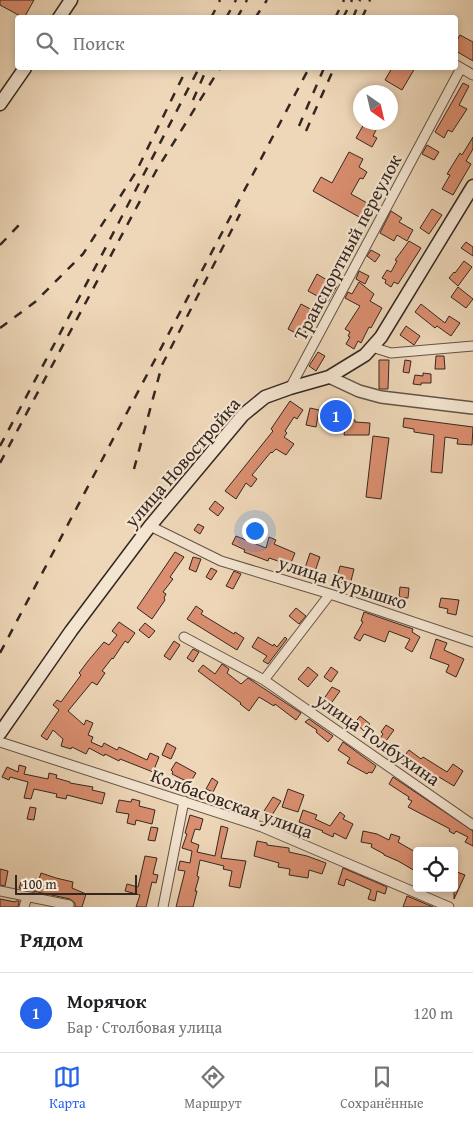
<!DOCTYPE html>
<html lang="ru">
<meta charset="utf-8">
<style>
body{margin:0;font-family:"Gentium Book Plus",serif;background:#f6f6f6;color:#202124}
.controls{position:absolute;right:15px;bottom:15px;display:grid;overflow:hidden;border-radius:5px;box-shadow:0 2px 8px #0003}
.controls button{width:45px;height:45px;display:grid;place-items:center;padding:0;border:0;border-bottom:1px solid #e0e0e0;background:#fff;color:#202124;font:25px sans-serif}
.compass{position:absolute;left:353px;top:85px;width:45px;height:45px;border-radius:50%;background:#fff;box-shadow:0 2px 8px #0003;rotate:146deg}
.scale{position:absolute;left:15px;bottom:12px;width:122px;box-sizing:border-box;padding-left:5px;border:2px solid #342721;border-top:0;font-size:14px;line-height:18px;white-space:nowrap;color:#342721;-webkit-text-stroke:4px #f4e5d1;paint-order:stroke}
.you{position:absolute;left:254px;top:530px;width:18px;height:18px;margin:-12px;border:4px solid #fff;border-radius:50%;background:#1a73e8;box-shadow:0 0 0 8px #1a73e833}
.badge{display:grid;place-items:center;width:32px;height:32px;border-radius:50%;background:#2563eb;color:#fff;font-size:16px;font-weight:700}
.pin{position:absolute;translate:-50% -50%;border:2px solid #fff;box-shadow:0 1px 5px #0006}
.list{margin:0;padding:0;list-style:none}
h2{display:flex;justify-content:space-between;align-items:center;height:65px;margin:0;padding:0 20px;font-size:21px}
h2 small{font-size:16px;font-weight:400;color:#757577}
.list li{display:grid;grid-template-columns:32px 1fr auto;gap:15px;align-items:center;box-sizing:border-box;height:80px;padding:0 20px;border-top:1px solid #e0e0e0}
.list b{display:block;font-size:19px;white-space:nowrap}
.list p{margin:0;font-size:16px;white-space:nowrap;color:#757577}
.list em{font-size:16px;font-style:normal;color:#757577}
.icon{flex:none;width:28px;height:28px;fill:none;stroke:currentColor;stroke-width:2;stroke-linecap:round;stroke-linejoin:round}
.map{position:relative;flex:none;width:473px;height:907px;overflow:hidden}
.search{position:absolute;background:#fff;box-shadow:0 2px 8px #0003;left:15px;right:15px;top:15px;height:55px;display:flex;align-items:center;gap:12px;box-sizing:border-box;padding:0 18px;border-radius:5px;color:#757577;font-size:19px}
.sheet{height:145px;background:#fff}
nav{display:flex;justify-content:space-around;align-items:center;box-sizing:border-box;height:70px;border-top:1px solid #e0e0e0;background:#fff;font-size:14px;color:#757577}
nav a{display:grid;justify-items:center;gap:2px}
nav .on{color:#2563eb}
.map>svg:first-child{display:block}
.building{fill:#db8f70;stroke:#342721}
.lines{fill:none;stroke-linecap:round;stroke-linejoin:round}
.minor-casing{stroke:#625347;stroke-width:11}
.tertiary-casing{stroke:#625347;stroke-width:14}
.secondary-casing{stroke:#342721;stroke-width:15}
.minor{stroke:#f4e5d1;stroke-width:9}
.tertiary{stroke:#f4e5d1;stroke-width:11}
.secondary{stroke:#f4e5d1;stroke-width:12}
.rail{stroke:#342721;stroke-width:2.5;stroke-dasharray:9 9;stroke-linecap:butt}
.labels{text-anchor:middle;stroke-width:4.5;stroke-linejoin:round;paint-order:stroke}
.street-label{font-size:19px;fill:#342721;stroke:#f4e5d1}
</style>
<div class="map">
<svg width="473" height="907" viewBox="0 0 473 907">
<rect width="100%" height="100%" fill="#eed7b8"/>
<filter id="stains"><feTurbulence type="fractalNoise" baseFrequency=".004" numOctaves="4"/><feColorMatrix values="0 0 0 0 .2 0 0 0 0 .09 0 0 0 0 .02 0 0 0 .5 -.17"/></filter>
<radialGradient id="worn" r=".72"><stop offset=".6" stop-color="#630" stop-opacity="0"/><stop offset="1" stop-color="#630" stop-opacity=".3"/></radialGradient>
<path class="building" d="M0,0H34L24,18L0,5Z
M460,35L473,42V61L456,51V42Z
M392,68H415L402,90L385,80Z
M463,83L469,86L459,105L467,109L452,132L448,130L444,138L435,132Z
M365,122H380L373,136L377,138L372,147L356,138Z
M473,137V149L466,161L471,164L453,195L442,189L450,175L447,174L460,153L462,155Z
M427,145L439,152L434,160L422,154Z
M349,152L363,159L359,167L367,172L363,179L360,178L351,194L376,208L368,222L313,191L321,177L332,183Z
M432,209L442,215L429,234L420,228Z
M391,211L402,218L399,222L413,230L407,241L397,235L394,241L380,233Z
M409,241L421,248L398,284L394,282L391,287L385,283L386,280L382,278L387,270L391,272L397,261L395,260Z
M466,242L473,247V256L461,248Z
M371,250L380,255L375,262L367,256Z
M464,261L472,267L458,286L449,278L454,272L455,273Z
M359,271L369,276L365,284L356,279Z
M317,274L337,286L328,302L308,291Z
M359,282L374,294L370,301L382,308L371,328L369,327L361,343L358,341L354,349L346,344L350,337L348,336L350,332L345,329L360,306L345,298L348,292L352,294Z
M458,287L473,299L466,308L451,297Z
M301,304L316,312L303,337L288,329Z
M421,304L445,323L449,316L460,323L451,336L437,326L435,328L415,312Z
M406,326L420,336L414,345L400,335Z
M318,352L325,356L316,371L309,366Z
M436,356H444L445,369H435Z
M379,360H389L388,389H379Z
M405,360L411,361L409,373L403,372Z
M423,373L431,374V383H421V385L413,384L415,375L423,376Z
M290,401L303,410L297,419L294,417L285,431L287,433L284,437L294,444L286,455L276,449L272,453L271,452L252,475L257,479L251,487L246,483L236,499L225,491L273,431L271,429Z
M310,408L319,410L316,427L306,425Z
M332,408L342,410L341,418L355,420V422L370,423L369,435H344L345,429L328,426Z
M404,418L473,427L472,445L457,444L458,439L445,437L442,473L431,472L434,435L414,432V429L403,427Z
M373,436L389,438L381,499L366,497Z
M215,501L224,508L218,516L209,509Z
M198,524L204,527L200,534L194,530Z
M236,536L266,548L269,537L276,540L274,544L295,553L290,565L269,558L268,561L244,552L245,550L232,544Z
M175,552L184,557L170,577L173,579L163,592L166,594L164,598L165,600L152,619L137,608Z
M310,553L320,557L314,574L304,571Z
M193,557L201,559L196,572L189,569Z
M340,566L354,569L350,585L336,581Z
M211,568L217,571L211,580L206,577Z
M234,571L241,574L233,589L226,586Z
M400,587L409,588L408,598L399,597Z
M441,598L459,600L456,615L447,613L448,609L439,607Z
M196,606L203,611L201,614L224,628L234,634L235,632L244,638L237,650L187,619Z
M296,608L306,616L299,624L289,616Z
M364,612L413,629L412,632L420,637L412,652L405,648L410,639L389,631L385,642L364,634L360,641L354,638L363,622L361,621Z
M119,622L135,633L128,643L125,641L113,659L112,658L102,671L105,673L97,685L92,682L68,711L84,725L86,720L93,723L88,735L93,737L91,742L102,747L104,743L117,750L119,747L147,760L150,753L159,757L153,772L120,759L119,761L105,754L104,756L89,748L86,754L72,747L71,749L61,746L63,739L53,730L47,740L41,736L59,710L53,705L57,700L61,702L81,675L79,673L88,661L104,642L109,645L117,635L112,631Z
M145,623L155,631L149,638L139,630Z
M258,637L273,646L274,644L277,647L285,637L287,639L268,664L263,661L267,656L252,647Z
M436,639L447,643L444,650L464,659L456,677L446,672L449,665L430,658Z
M174,641L180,645L170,660L164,656Z
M193,649L199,652L193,662L187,658Z
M222,664L229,669L227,673L241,684L248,678L301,713L296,720L275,704L274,706L259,697L249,711L240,704L241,703L198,671L203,665L215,674Z
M308,667L318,675L308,687L298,679Z
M331,667L338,672L331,682L324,677Z
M332,687L340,691L330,705L323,700Z
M360,716L370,724L364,731L355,723Z
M309,719L333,736L328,742L316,732L317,730L305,722Z
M386,725L394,730L383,745L378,741L383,734L381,732Z
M343,742L376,766L372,773L369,772L367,774L347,763L350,758L338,750Z
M167,743L176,748L171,759L162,755Z
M409,750L421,759L423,757L447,772L453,764L463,771L454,786L439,777L438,779L409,761L408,763L402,759Z
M176,762L196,773L190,783L172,774L173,772L171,770Z
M19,765L26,767L24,774L48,779L49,773L57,775L56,778L70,782V783L93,787L92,790L105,793L102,804L67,795L66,799L56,797L57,794L34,789L31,799L24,798L28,782L10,777L9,780L2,777L7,767L18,772Z
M393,777L473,831V846L465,842L468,837L456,831L454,834L449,831L450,829L408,807L412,801L408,799L409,797L389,784Z
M212,778L218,782L213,792L206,789Z
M288,789L304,795L298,812L282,807Z
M273,797L281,801L272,815L264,811Z
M132,799L140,801L139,806L155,810L152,824L136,820L135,825L127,823L129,814L116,812L119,800L131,802Z
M30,807L36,808L34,820L27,819Z
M303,810L317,815L315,819L330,826L340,812L345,816L343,819L353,824L346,839L334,833L333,837L322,832L323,831L299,822Z
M190,815L203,819L200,830L195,829L191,842L199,845L197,852L215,856L221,826L228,828L221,858L246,861L240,888L229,886L232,871L223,869L224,866L200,860L197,876L199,877L195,891H197L193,907H176L185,871L178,870L180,861L190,863L192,851L182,848L187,834L185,833Z
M151,827L158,828L155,841L148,840Z
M363,831L377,834L389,840L391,834L400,837L398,842L417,853V872L398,861L384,855V854L371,847L372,844L361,842Z
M257,841L267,843V845L289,848V852L307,856L326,863L322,874L309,870L308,878L289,875L290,869L278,867L279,863L254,856Z
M145,856L157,858L153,874L158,875L156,883L152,882L146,907H136L140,895L125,891L127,884L138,887Z
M343,868L387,887L385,894L377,891L375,901L368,899L371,890L346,879L344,886L338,884Z
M0,869L8,871L5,886L0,885Z
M457,872L465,875L454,899V879Z
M41,873L56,878L73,882L72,888L86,894L82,907H75V903L70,899L19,888L21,882L37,886Z
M407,896L433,907H403Z
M0,899L15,902L16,901H19L18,907H0Z"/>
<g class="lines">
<defs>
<path id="minor" d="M456,65L473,75
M372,347L391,353L473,346
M290,388L461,68
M150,526L221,561L330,594L473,642
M184,637L264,680L473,825
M264,680L330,594
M0,742L262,827L449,907
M0,891L69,905
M24,907L27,897
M163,907L184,801"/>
<path id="tertiary" d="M329,377L359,391L381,397L473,408"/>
<path id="secondary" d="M59,18L71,0
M0,104L25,68
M0,733L71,631L150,526L243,415L265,397L290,388L329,377L365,355L381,337L473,186"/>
</defs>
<use href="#minor" class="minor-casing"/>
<use href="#tertiary" class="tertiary-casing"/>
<use href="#secondary" class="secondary-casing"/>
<use href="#minor" class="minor"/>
<use href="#tertiary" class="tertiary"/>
<use href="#secondary" class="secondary"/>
<path class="rail" d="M211,18L220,0
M226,18L236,0
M237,18L247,0
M255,18L267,0
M335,18L344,0
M343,18L352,0
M353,18L360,0
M362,18L370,0
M193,100L207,68
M299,126L324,68
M306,131L334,68
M0,245L21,223
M0,328L35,302L83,254L136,172L187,68
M0,446L106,247L199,68
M0,463L156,171L220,68
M134,469L162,365L240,214
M0,653L309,68"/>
</g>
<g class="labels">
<g class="street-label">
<text transform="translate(347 247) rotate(-62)" y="7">Транспортный переулок</text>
<text transform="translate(182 462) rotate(-49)" y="7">улица Новостройка</text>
<text transform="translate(343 582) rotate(18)" y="7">улица Курышко</text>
<text transform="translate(378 739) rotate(35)" y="7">улица Толбухина</text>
<text transform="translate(232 803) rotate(20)" y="7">Колбасовская улица</text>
</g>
</g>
<rect width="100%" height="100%" filter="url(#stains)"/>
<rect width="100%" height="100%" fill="url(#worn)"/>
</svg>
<div class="controls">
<button><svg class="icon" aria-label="locate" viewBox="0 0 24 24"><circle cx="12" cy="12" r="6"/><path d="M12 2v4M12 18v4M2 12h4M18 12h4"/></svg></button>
</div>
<svg class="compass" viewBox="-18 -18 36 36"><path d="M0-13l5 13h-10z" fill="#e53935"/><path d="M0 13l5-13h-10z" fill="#757577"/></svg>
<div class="scale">100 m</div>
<div class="you"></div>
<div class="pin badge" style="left:336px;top:416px">1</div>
<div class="search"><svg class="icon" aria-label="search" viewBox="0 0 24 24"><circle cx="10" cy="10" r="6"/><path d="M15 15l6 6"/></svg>Поиск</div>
</div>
<section class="sheet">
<h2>Рядом<small></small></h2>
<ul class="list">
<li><span class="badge">1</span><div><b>Морячок</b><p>Бар · Столбовая улица</p></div><em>120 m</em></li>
</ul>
</section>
<nav>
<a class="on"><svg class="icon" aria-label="map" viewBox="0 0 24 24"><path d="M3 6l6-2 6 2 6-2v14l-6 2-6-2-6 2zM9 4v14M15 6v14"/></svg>Карта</a>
<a><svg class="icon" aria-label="directions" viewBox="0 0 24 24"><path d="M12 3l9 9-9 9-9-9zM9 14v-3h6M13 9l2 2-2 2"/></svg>Маршрут</a>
<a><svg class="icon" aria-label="saved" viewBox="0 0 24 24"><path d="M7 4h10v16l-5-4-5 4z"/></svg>Сохранённые</a>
</nav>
